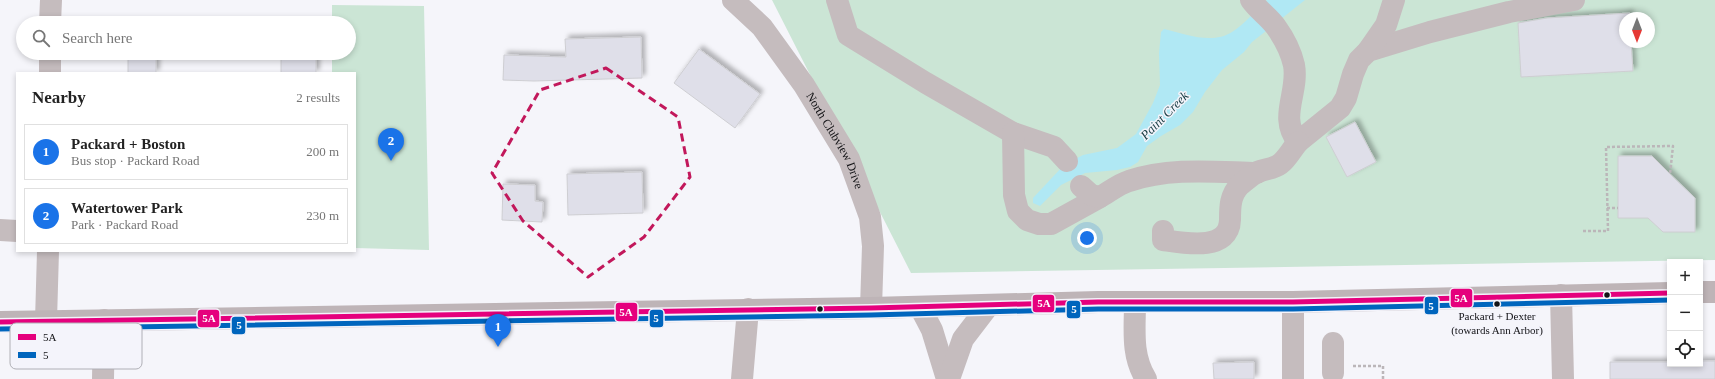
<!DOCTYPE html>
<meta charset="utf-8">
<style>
body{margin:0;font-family:"Times New Roman",serif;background:#f2f2f2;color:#222}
.controls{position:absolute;right:12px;bottom:12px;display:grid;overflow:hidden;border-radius:0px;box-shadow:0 2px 6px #0003}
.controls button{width:36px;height:36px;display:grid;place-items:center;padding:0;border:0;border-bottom:1px solid #e0e0e0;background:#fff;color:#222;font:20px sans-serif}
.compass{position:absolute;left:1619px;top:12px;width:36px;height:36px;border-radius:50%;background:#fff;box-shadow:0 2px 6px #0003;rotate:180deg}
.you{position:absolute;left:1087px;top:238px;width:14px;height:14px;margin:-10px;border:3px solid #fff;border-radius:50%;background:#1a73e8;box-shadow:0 0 0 6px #1a73e833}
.badge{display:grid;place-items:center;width:26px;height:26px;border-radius:50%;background:#1a73e8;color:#fff;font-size:13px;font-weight:700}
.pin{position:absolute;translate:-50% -33px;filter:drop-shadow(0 1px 2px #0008)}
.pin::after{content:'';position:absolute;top:21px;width:14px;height:12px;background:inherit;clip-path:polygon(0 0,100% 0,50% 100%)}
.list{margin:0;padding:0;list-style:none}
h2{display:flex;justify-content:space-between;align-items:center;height:52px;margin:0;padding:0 16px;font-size:17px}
h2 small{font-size:13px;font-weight:400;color:#767676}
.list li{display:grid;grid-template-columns:26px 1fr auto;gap:12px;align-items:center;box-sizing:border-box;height:56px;margin:0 8px 8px;padding:0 8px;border:1px solid #e0e0e0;border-radius:0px}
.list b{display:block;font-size:15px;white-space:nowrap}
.list p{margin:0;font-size:13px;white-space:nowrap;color:#767676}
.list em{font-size:13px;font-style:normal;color:#767676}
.icon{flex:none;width:22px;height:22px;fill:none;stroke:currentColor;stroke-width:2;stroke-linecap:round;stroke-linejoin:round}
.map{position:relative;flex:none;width:1715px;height:379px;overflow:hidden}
.search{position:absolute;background:#fff;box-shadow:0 2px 6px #0003;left:16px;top:16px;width:340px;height:44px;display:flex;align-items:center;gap:10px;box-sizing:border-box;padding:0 14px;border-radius:22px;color:#767676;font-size:15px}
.panel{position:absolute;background:#fff;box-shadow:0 2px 6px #0003;left:16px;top:72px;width:340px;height:180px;border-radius:0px}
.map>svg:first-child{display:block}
.green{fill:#cbe5d5;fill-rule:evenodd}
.water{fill:#b0e8f4}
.building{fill:#dfdfe9;stroke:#ceced2;filter:url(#shadow)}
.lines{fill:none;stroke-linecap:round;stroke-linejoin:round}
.path{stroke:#bbb6b9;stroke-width:2.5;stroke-dasharray:3 2;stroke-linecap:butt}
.minor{stroke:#c5bcbe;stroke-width:22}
.major{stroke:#beb4b7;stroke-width:22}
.bus-1-casing{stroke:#f4f4fb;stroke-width:8}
.bus-2-casing{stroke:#f4f4fb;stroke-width:8}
.bus-1{stroke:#e5007d;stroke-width:5}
.bus-2{stroke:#0065bd;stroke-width:5}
.marked{fill:none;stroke:#c2185b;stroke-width:3;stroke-dasharray:8 5;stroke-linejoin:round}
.bus-dot{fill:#131316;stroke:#f4f4fb;stroke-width:1.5}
.labels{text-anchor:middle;stroke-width:3;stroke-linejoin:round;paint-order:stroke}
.bus-label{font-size:11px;fill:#131316;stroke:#f4f4fb}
.street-label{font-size:12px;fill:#131316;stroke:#f4f4fb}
.water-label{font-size:13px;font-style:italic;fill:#183e45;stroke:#f4f4fb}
.key{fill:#f4f4fb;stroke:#b0b0b6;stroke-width:1}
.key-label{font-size:11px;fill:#131316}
.line-badge{stroke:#f4f4fb;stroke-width:1.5}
.badge-label{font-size:11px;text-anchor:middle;font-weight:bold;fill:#fff}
</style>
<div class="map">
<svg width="1715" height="379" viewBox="0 0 1715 379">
<defs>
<filter id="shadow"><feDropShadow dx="3.5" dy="-3.5" stdDeviation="2" flood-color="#0004"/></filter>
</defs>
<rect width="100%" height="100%" fill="#f5f5fa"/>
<path class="green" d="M772,0H1715V260L911,273ZM1625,18H1649V42H1625Z
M332,5L424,6L429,250L355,248V73H332V53H349V23H332Z"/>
<path class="water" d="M1267,0H1305L1252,42L1244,52L1222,70L1205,92L1193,112L1180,125L1161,136L1147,146L1138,162L1130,167L1117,170L1085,173L1061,185L1040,206L1033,203V198L1064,165L1083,155L1117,148L1136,134L1153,103L1160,85L1159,53L1161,32L1164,29C1185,34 1212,45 1232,32C1245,24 1256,10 1267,0Z"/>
<path class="building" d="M1630,13V18H1625V42H1631L1633,71L1521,77L1518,23L1547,18Z
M641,37L642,78L534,81L503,80L504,55L566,57L565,39Z
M699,49L760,94L735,128L674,83Z
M128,53H156V73H128Z
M281,53H316V73H281Z
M1355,122L1376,162L1347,177L1326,137Z
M1618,156H1652L1670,174L1695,198V232H1663L1648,218H1618Z
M642,172L643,213L568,215L567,174Z
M503,184L535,185V201L543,202L542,222L502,220Z
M1700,361H1715V379H1610V362H1670V364H1700Z
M1254,362V379H1214L1213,363Z"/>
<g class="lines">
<path class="path" d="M1607,208H1618
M1583,231H1608L1606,147L1673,146L1670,174
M1353,366H1383V379"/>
<g class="minor">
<path id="s1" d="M733,0L762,27L804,85L849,159L870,217L873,246L871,308"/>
<path d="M837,0L848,35L926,83L1013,133L1054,147L1067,161"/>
<path d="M1251,0C1258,10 1269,17 1276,27C1284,38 1291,52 1294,65C1299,93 1278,117 1298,142L1340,108L1346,98L1353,74L1359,60L1368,51L1430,32L1509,12L1574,0"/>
<path d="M50,23L51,0"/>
<path d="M1368,51L1386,25L1394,0"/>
<path d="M50,73V53"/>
<path d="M1013,133L1014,195L1018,211L1027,220L1039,224H1051L1100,197"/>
<path d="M1081,186L1091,195L1100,197C1109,192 1119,184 1129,181C1170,167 1215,172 1257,173"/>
<path d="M0,230L17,231"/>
<path d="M1163,231V240C1184,243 1229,252 1230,220C1230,207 1230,195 1240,185C1245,181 1252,175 1257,172C1265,169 1273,169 1280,164C1287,159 1292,149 1298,142"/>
<path d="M1561,295L1563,379"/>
<path d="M1135,302C1135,329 1131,355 1146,379"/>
<path d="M1293,302V379"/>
<path d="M920,307L932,330L947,379"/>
<path d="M46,321L48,251"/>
<path d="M1333,343V373"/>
<path d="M103,379L104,320"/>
<path d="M742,379L748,309"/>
<path d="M949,379L963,339L989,305"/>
</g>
<path class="major" d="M1700,292H1715
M0,322L871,308L1098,302H1293L1670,293"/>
<defs>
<path id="bus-1" d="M0,322L871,308L1098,302H1293L1670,293"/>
<path id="bus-2" d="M0,329L871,315L1098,309H1293L1670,300"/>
</defs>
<use href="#bus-1" class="bus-1-casing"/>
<use href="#bus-2" class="bus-2-casing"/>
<use href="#bus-1" class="bus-1"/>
<use href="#bus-2" class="bus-2"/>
</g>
<path class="marked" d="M606,68L678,117L690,177L644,237L588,277L523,221L492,173L540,90Z"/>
<g class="bus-dot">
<circle cx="1607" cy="295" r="3.5"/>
<circle cx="1497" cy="304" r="3.5"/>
<circle cx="820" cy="309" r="3.5"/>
</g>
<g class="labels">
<g class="bus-label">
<text x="1497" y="320">Packard + Dexter<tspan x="1497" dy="14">(towards Ann Arbor)</tspan></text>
</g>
<g class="street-label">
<text dy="4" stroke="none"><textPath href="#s1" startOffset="175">North Clubview Drive</textPath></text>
</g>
<g class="water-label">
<text transform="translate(1164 115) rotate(-45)" y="5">Paint Creek</text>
</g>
</g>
<rect x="10" y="323" width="132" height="46" rx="6" class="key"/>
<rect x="18" y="334" width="18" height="6" fill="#e5007d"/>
<rect x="18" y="352" width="18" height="6" fill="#0065bd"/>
<g class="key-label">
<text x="43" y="341">5A</text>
<text x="43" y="359">5</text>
</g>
<g class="line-badge">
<rect x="1450" y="288" width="23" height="20" rx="4" fill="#e5007d"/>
<rect x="1032" y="294" width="23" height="19" rx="4" fill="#e5007d"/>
<rect x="1424" y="296" width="15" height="19" rx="4" fill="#0065bd"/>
<rect x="1066" y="300" width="15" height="19" rx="4" fill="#0065bd"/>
<rect x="615" y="302" width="23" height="20" rx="4" fill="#e5007d"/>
<rect x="649" y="309" width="15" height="19" rx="4" fill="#0065bd"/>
<rect x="197" y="309" width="23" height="19" rx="4" fill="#e5007d"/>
<rect x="231" y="316" width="15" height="19" rx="4" fill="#0065bd"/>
</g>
<g class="badge-label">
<text x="1461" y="302">5A</text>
<text x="1044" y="307">5A</text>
<text x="1431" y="310">5</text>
<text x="1074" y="313">5</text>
<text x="626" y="316">5A</text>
<text x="656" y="322">5</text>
<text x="209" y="322">5A</text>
<text x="239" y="329">5</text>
</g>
</svg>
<div class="controls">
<button>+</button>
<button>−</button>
<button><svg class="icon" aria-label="locate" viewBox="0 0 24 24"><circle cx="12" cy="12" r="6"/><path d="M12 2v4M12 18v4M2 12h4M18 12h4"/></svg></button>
</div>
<svg class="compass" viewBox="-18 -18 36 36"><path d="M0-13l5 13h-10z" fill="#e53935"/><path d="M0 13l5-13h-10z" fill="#767676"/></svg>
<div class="you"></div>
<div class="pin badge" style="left:498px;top:347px">1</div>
<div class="pin badge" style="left:391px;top:161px">2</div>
<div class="search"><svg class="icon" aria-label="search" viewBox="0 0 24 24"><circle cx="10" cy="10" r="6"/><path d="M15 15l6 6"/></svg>Search here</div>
<section class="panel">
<h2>Nearby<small>2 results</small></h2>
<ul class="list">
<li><span class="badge">1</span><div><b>Packard + Boston</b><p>Bus stop · Packard Road</p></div><em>200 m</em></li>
<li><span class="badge">2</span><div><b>Watertower Park</b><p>Park · Packard Road</p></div><em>230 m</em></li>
</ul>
</section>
</div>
